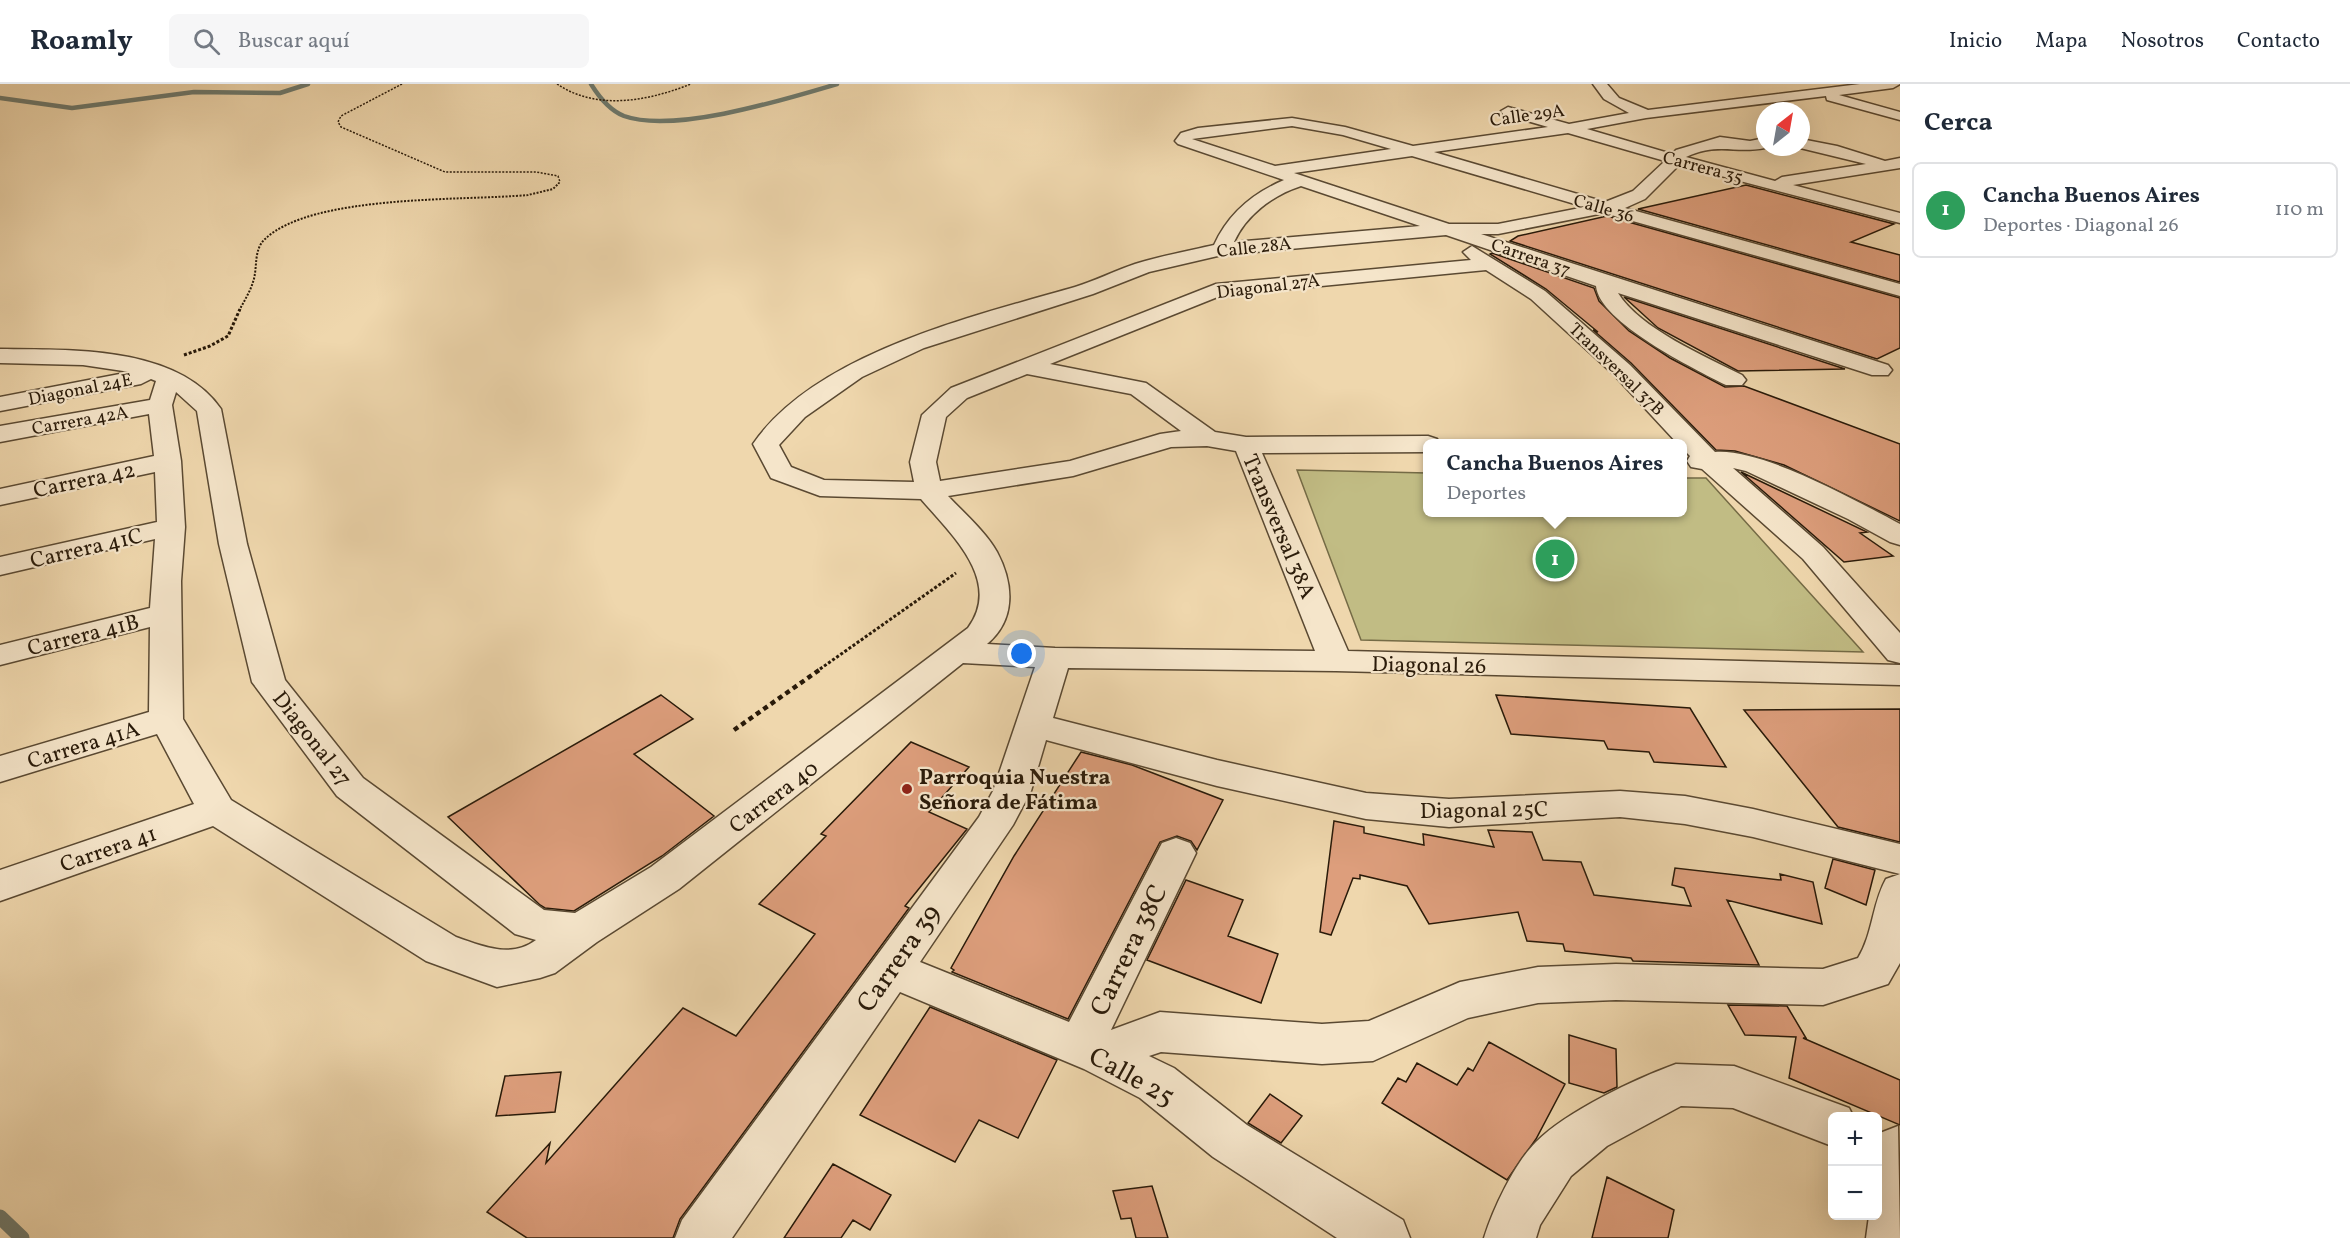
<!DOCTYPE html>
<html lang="es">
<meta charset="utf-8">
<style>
body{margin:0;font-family:Vollkorn,serif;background:#f6f6f7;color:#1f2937}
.controls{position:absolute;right:18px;bottom:18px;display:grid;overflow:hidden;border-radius:9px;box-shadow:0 6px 24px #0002}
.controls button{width:54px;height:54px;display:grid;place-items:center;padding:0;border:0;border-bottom:2px solid #e0e1e3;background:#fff;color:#1f2937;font:30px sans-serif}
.compass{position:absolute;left:1756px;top:18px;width:54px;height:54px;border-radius:50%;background:#fff;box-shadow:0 6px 24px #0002;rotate:31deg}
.you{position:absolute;left:1022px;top:570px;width:21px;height:21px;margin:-15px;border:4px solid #fff;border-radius:50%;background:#1a73e8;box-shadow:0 0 0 9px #1a73e833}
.badge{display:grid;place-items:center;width:39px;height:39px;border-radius:50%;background:#111827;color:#fff;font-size:20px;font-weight:700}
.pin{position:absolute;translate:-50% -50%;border:3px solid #fff;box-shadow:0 2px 6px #0006}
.popup{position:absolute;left:1423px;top:355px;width:264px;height:78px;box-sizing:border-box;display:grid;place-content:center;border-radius:9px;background:#fff;filter:drop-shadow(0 2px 4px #0005);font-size:20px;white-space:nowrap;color:#747a83}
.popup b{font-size:22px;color:#1f2937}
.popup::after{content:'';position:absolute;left:50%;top:100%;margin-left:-12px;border:12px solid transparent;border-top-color:#fff}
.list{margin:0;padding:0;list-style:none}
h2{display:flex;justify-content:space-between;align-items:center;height:78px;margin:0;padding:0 24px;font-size:26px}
h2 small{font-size:20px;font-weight:400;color:#747a83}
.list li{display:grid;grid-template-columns:39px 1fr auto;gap:18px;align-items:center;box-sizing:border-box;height:96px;margin:0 12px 12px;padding:0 12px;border:2px solid #e0e1e3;border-radius:9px}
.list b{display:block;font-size:22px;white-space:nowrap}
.list p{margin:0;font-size:20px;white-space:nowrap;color:#747a83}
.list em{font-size:20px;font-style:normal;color:#747a83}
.icon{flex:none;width:33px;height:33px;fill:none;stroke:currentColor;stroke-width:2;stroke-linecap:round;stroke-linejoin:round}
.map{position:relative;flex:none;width:1900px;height:1154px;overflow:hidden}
header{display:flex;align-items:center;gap:36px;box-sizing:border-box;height:84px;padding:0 30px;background:#fff;border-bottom:2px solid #e0e1e3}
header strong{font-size:28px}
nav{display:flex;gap:33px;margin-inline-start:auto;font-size:21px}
.search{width:420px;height:54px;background:#f6f6f7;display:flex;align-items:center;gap:15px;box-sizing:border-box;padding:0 21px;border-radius:9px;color:#747a83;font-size:22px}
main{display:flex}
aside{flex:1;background:#fff}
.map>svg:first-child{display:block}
.green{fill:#c1bc84;stroke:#756b46;stroke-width:1.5}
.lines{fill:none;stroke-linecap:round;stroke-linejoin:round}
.stream-far1{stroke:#6d796d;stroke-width:4.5}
.stream{stroke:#6d796d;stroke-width:15}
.building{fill:#dd9e7c;stroke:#291a09;stroke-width:1.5}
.minor-casing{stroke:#5a4932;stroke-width:3}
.path-far3{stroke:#291a09;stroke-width:1.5;stroke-dasharray:2 1.5;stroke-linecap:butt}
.path-far2{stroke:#291a09;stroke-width:2;stroke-dasharray:2 1.5;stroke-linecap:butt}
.path-far1{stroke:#291a09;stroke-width:3;stroke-dasharray:3 2;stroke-linecap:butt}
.path{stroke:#291a09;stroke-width:4.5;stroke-dasharray:5 4;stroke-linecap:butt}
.minor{fill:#f5e5ca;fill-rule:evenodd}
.poi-dot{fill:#8f2418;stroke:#f5e5ca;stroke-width:2}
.labels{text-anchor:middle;stroke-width:4.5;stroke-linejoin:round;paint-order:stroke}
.far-street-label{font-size:18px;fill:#291a09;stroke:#f5e5ca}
.street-label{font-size:22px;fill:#291a09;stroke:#f5e5ca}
.poi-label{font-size:22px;font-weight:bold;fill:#291a09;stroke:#f5e5ca;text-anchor:start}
.near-street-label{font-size:27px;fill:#291a09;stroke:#f5e5ca}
</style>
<header>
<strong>Roamly</strong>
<div class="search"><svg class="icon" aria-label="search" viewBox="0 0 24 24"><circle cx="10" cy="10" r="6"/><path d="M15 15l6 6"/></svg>Buscar aquí</div>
<nav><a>Inicio</a><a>Mapa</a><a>Nosotros</a><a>Contacto</a></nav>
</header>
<main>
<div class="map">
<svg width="1900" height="1154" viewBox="0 0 1900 1154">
<rect width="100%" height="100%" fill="#efd7ad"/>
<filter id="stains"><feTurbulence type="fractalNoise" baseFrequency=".00333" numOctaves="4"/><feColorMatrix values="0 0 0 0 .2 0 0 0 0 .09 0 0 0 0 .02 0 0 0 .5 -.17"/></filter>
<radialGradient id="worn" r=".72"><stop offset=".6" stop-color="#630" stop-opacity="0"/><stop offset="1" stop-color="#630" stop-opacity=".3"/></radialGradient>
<path class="green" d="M1297,386L1427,389L1428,428H1682L1683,394H1706L1863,568L1361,556Z"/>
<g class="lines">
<path class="stream-far1" d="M591,0C599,13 609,26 624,32C674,50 786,15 837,0
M0,14L72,24L194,8L280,9L308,0"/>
<path class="stream" d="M0,1133L22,1154"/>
</g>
<path class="building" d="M1746,101L1894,140L1851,158L1900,171V198L1638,125Z
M1607,132L1900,214V264L1877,275L1510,157L1518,152Z
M1492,169L1594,204L1599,217L1629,247L1670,274L1725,303L1744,302L1900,360V437L1784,381L1735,367L1716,366L1631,279L1593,246L1598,248L1546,205L1490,170Z
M1624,213L1845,285L1738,287L1658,244Z
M1741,388L1867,448L1860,449L1893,472L1844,478Z
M661,611L693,635L634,670L714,732L662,772L574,827L545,824L540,821L448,733Z
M1496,611L1690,624L1726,683L1654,678L1649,668L1608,665L1604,657L1511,650Z
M1900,625V758L1838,743L1744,626Z
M911,658L969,683L929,728L967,745L905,822L909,824L680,1135L673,1154H527L487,1128L550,1059L546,1079L683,924L736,952L815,850L759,820L826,752L821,750Z
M1081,668L1132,681L1223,716L1197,766L1191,757L1177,752L1160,758L1068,935L952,888L954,886L951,884L1014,772Z
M1334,737L1364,743V749L1424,761L1423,750L1494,763L1488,746L1532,748L1543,776L1581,778L1594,811L1691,822L1684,804L1672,801L1675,784L1781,796L1780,790L1813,798L1822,840L1727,816L1759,881L1633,877L1631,874L1565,867L1563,860L1527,857L1518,828L1429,840L1407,802L1360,791V795L1353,794L1331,851L1320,848Z
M1833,775L1875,786L1866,821L1825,804Z
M1186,796L1243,816L1228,852L1278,870L1261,919L1147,876Z
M1728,921L1787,922L1806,954H1803L1900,996V1041L1789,994L1796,953L1745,951Z
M930,923L1057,976L1018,1054L979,1036L955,1078L860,1031Z
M1569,951L1616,965L1617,1003L1604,1009L1569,999Z
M1489,958L1565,1000L1536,1055L1507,1096L1382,1019L1398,994L1406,998L1417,979L1457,1001L1468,984L1473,987Z
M561,988L555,1028L496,1032L505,992Z
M1270,1010L1302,1032L1281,1059L1248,1039Z
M833,1080L891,1111L870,1146L853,1136L841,1154H784Z
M1607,1093L1674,1126L1668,1154H1592Z
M1152,1102L1168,1154H1136L1131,1134L1121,1135L1113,1107Z"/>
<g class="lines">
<defs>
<path id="minor" d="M1593,0H1607L1619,14L1648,26L1860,0H1900L1893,4L1839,11L1900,28V36L1827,16L1826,12L1646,34L1587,45L1672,70L1676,66L1720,53L1750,57L1765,54V63H1767L1765,64C1735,70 1718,58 1686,73L1775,97L1782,93L1866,80L1796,63H1801V55L1837,62L1885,77L1900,74V84L1793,101L1900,129V139L1679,81L1645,115L1625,124L1900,200V212L1604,129L1498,150H1481L1888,281L1892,286L1888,291H1872L1618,209C1639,244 1706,273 1742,291L1746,296L1742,301H1726C1694,285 1599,238 1596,202L1446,151L1222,171L1149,188L1093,210L924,264L862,293L805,333L779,361L791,383L824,396L914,398L910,378L922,331L951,304L1216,200L1471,176L1463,168L1472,162L1545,207L1630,281L1715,368C1762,364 1857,417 1900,440V461L1890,458L1848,435L1746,387L1733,384L1823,463L1900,549V579L1888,576L1803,475L1702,385L1691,383L1687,377L1690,372L1682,364V360H1678L1614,291L1531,215L1486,186L1220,212L1050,280L1146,299L1215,348L1246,353L1428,352L1437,355L1440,360H1428V368L1262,369L1348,567L1900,581V601L1336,587L1068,584L1053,634L1217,676L1366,709L1449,715L1620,707L1685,712L1753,725L1900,760V790L1753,753L1685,740L1620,733L1449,743L1366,735L1217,702L1046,656L1031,707L1013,741L920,878L1069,938L1162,759L1176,754L1190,759L1196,769L1111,946L1160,928L1322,940L1369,937L1460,898L1538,883L1616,880L1823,885L1858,874C1873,850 1872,820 1886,795L1900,790V879L1888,900L1823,921L1616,916L1538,919L1468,934L1373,977L1322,980L1161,968L1149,972L1174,984L1247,1041L1403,1136L1410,1154H1337L1213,1073L1140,1014L1084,985L900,908L732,1154H675L682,1136L979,733L993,707L1035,583L963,579L679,805L597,858L555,889L540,894L497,903L426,877L213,742L0,817V786L194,720L157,650L0,698V672L149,628L150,543L0,581V561L150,524L155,455L0,491V473L157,438L155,388L0,421V405L154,372L149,330L0,358V342L150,316L156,297L151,295L141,300L0,327V313L130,288L83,281L0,279V265C69,266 177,261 221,325L247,460L285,596L363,694L544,826L575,829L651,783L968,544C1003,497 951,450 921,415L820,412L771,394L753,360C816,269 974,232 1075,203C1095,197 1114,187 1135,180C1160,172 1188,167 1214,161C1228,130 1253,109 1284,96L1178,60L1175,57L1181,49L1198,44L1292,34L1345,43L1413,62L1548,43L1503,30L1501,27L1508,23L1569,40L1629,29L1604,15ZM1292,42L1343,51L1391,65L1275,82L1192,55ZM1568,49L1665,77L1633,107L1605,118L1434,68ZM1412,72L1585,123L1498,140H1449L1294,89ZM1301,102L1420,142L1234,158C1246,131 1273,111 1301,102ZM1027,290L1131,310L1181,347L1160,350L1070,377L940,397L936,378L946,333L967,314ZM176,308L197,327L219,460L252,598L337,712L515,850L536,856C511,875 482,862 456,853L231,716L183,635L181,497L185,443L181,377L172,321ZM1207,362L1236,367L1315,567L1055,564L987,560C1016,536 1014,500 997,468C986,448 964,429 948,412L1073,392L1171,363Z
M1676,980L1734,982L1849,1024L1853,1032H1832V1062L1733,1024L1681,1022L1607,1062L1571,1092L1540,1141L1536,1154H1484C1493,1125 1514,1080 1536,1058C1567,1027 1635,995 1676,980Z
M1898,1042L1900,1154H1866L1869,1132H1878V1055L1880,1049Z"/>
</defs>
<use href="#minor" class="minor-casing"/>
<path class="path-far3" d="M402,0L341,32L338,38L341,43L445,88H536L558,92L560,98L557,101
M557,0C597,27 648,17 691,0"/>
<path class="path-far2" d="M239,227C244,217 250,208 253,198C258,184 253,166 265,155C313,110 462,117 528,111L553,105L559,99"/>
<path class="path-far1" d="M184,271L210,262L228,252L240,225
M820,585L956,489"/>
<path class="path" d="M734,646L822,584"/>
<use href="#minor" class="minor"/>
</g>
<circle class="poi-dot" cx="907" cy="705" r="6"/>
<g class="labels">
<g class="far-street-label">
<text transform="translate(1527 31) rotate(-8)" y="6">Calle 29A</text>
<text transform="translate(1703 83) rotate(15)" y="6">Carrera 35</text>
<text transform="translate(1604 124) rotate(16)" y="6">Calle 36</text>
<text transform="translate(1254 163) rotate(-6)" y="6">Calle 28A</text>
<text transform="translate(1531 173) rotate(19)" y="6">Carrera 37</text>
<text transform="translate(1268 202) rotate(-7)" y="6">Diagonal 27A</text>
<text transform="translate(1617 285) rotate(44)" y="6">Transversal 37B</text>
<text transform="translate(80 305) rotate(-11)" y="6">Diagonal 24E</text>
<text transform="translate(80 336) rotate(-10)" y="6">Carrera 42A</text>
</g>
<g class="street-label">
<text transform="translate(84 395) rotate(-12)" y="8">Carrera 42</text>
<text transform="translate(1280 442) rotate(67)" y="8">Transversal 38A</text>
<text transform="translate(86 463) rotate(-13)" y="8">Carrera 41C</text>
<text transform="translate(83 550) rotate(-14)" y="8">Carrera 41B</text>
<text transform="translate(1429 580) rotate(1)" y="8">Diagonal 26</text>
<text transform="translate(313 654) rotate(52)" y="8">Diagonal 27</text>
<text transform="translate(83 660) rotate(-17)" y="8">Carrera 41A</text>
<text transform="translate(773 712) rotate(-37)" y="8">Carrera 40</text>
<text transform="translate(1484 725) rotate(-1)" y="8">Diagonal 25C</text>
<text transform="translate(108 764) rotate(-19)" y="8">Carrera 41</text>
</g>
<g class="poi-label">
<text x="919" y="700">Parroquia Nuestra<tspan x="919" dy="25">Señora de Fátima</tspan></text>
</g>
<g class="near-street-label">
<text transform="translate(1128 866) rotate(-64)" y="9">Carrera 38C</text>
<text transform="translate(898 874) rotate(-55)" y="9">Carrera 39</text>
<text transform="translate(1132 992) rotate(29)" y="9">Calle 25</text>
</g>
</g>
<rect width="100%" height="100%" filter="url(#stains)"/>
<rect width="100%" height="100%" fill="url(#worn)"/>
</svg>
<div class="controls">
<button>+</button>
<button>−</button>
</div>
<svg class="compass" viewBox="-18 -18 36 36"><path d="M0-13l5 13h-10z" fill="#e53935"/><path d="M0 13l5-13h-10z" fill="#747a83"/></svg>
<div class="you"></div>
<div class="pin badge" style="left:1555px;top:475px;background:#2e9e5b">1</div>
<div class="popup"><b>Cancha Buenos Aires</b>Deportes</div>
</div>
<aside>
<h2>Cerca<small></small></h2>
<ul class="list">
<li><span class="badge" style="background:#2e9e5b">1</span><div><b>Cancha Buenos Aires</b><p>Deportes · Diagonal 26</p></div><em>110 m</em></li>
</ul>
</aside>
</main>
